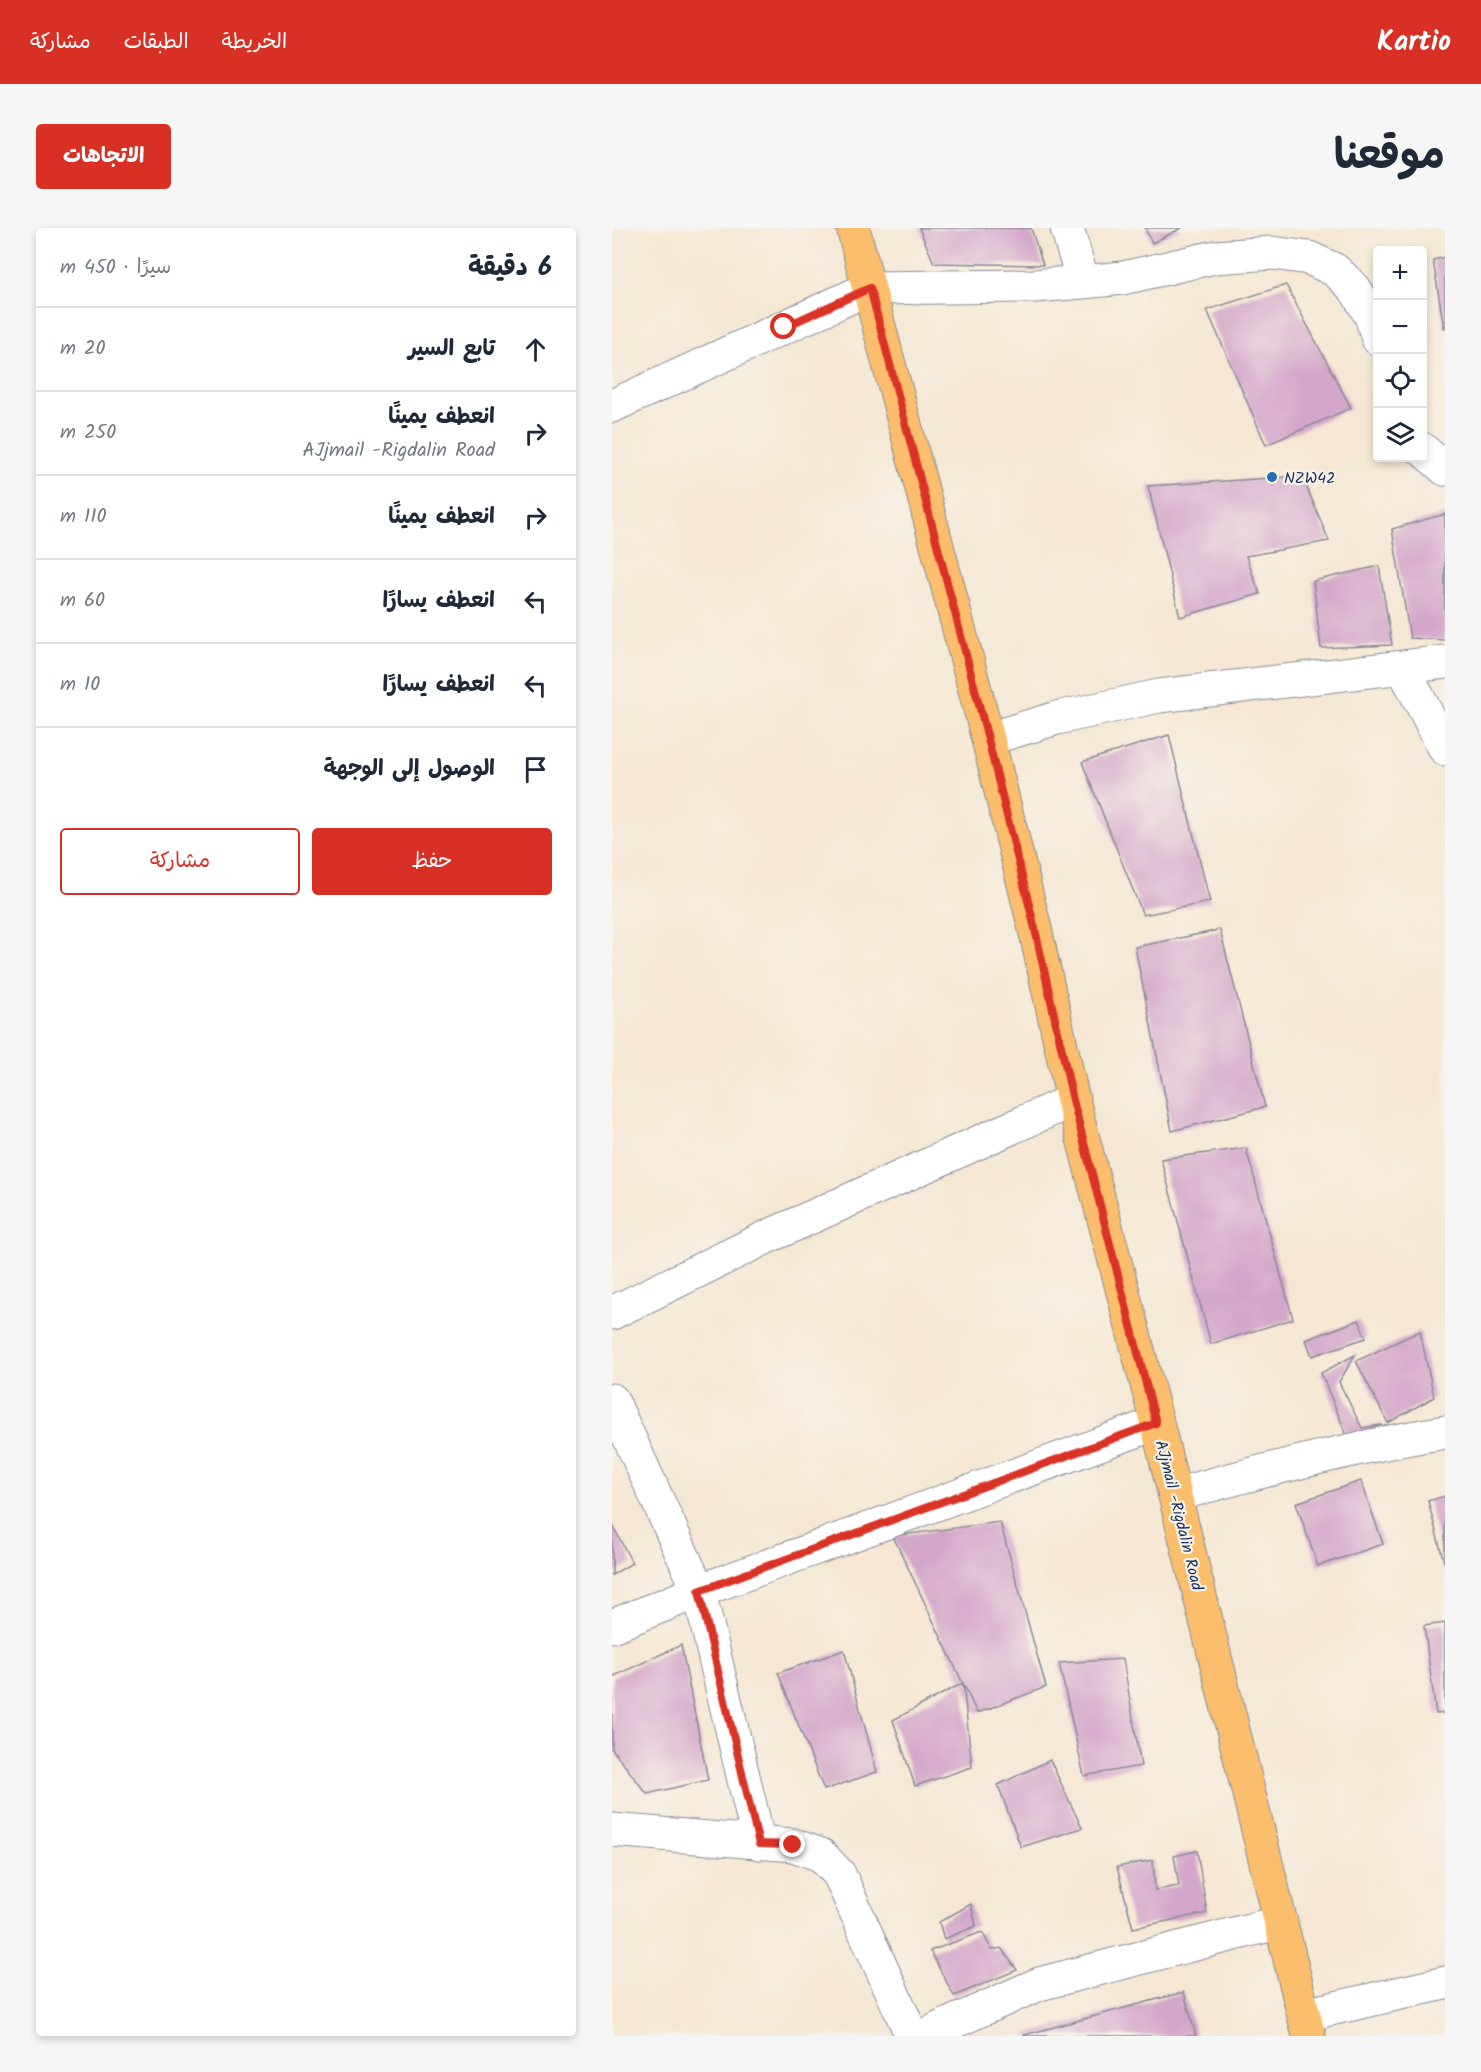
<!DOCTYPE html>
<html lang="ar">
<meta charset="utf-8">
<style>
body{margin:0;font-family:Kalam,"Playpen Sans Arabic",sans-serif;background:#f6f6f7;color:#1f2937;direction:rtl}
.controls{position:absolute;right:18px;top:18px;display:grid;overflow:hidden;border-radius:6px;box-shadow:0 3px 9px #0003}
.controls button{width:54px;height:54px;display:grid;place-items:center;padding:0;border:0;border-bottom:2px solid #e0e1e3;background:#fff;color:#1f2937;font:30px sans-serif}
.stop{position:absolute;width:18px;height:18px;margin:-14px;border:4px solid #d93025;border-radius:50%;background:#fff}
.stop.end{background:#d93025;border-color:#fff;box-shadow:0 2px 6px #0008}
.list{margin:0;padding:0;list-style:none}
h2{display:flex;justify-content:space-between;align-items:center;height:78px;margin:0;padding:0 24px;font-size:26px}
h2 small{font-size:20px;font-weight:400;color:#747a83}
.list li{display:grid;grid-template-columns:39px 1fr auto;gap:18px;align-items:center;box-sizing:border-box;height:84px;padding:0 24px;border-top:2px solid #e0e1e3}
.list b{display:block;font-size:22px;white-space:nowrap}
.list p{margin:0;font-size:20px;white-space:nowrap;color:#747a83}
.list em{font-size:20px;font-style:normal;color:#747a83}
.actions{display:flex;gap:12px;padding:18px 24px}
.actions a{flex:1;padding:14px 0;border:2px solid #d93025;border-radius:6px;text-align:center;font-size:21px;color:#d93025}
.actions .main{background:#d93025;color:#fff}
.icon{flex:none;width:33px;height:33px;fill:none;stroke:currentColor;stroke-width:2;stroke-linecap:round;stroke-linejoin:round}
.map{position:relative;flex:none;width:833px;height:1808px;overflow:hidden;direction:ltr;border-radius:6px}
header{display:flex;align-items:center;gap:36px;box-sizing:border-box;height:84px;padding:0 30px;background:#d93025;color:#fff}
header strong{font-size:28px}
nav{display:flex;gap:33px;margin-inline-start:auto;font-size:21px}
.intro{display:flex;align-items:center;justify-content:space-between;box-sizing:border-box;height:144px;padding:0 36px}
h1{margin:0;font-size:42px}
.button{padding:15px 27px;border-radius:6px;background:#d93025;color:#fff;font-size:21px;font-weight:700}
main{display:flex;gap:36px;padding:0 36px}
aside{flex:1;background:#fff;border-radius:6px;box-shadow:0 3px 9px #0003}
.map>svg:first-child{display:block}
.building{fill:#d4a7ca}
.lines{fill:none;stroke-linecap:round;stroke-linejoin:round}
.street-casing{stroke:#888b98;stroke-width:35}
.primary-casing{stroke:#888b98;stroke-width:35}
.street{stroke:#fff;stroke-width:33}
.primary{stroke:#fabe6d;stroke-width:33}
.route{stroke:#d93025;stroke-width:8}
.poi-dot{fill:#1f6fb2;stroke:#f7f3e8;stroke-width:2}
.labels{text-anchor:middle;stroke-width:4.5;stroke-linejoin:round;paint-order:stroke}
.poi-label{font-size:16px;fill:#1b2f5e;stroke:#f7f3e8;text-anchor:start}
.street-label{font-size:16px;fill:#1b2f5e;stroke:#f7f3e8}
</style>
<header>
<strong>Kartio</strong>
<nav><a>الخريطة</a><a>الطبقات</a><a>مشاركة</a></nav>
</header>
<div class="intro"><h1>موقعنا</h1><a class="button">الاتجاهات</a></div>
<main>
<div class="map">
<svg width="833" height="1808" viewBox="0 0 833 1808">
<rect width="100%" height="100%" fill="#f7f3e8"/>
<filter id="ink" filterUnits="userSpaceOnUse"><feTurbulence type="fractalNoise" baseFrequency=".0167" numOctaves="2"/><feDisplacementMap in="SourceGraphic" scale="12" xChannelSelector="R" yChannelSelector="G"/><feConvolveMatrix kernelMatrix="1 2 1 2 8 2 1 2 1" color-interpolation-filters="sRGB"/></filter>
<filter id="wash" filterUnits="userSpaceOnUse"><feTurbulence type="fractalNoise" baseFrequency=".008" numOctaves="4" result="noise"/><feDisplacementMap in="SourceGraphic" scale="24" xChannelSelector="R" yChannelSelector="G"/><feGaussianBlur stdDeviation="1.35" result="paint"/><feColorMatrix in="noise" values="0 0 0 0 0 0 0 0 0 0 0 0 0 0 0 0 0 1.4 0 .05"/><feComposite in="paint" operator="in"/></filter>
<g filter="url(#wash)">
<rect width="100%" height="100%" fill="#f5e7d3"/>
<g id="blocks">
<path class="building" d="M307,0H419L431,37L322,35Z
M533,0H570L540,15Z
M833,29V100H832L821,32Z
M674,57L739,180L654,217L595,82Z
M690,248L717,313L634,328L648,366L568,389L536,258Z
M833,286V412L798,410L780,301Z
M767,338L780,417L709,420L701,353Z
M557,507L598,674L531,687L470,534Z
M608,702L653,879L560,903L523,719Z
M634,920L681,1091L599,1116L549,931Z
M747,1092L754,1110L700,1128L694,1112Z
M808,1103L822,1169L776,1195L744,1133Z
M743,1127L727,1154L750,1200L769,1197L773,1209L738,1215L709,1145Z
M749,1253L771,1316L706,1338L684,1275Z
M833,1268V1334H832L816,1273Z
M388,1294L434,1459L365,1485L281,1308Z
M0,1296L20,1335L0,1347Z
M833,1395V1485L824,1486L812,1398Z
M69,1417L96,1552L35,1566L0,1521V1449Z
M232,1422L265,1544L212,1562L166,1445Z
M511,1431L529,1538L472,1548L447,1435Z
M351,1455L360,1539L303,1558L281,1492Z
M438,1532L470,1600L409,1619L386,1557Z
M585,1623L595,1685L521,1700L505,1639L541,1632L543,1662L567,1658L562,1628Z
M359,1676L364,1698L332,1711L327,1694Z
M370,1704L380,1722L389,1720L405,1742L342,1768L318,1723Z
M572,1764L584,1808H412V1807Z"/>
</g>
</g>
<g filter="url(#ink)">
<use href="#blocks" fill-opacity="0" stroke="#888b98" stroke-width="1.5"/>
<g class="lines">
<defs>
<path id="street" d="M455,0L471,54
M0,178L258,60L422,58L471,54L511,50L603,29L660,25L697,30L723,42L743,61L759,88L766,111
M810,221L833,241
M791,440L833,521
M376,511L445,490L547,468L833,434
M0,1085L155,1009L461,872
M0,1172L87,1363L147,1615
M563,1267C652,1242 741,1219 833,1204
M0,1398L87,1363L545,1195
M0,1602L181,1617L209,1627L227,1646L300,1808
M692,1787L833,1755
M316,1808L326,1801L427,1756L669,1694"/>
<path id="primary" d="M241,0L376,511L423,701L461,872L545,1195L697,1808"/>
</defs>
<use href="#street" class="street-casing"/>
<use href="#primary" class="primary-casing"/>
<use href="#street" class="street"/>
<use href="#primary" class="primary"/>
</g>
</g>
<g class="lines" filter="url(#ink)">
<path class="route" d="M172,99L258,60L376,511L423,701L461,872L544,1195L87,1363L147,1616L181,1617"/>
</g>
<circle class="poi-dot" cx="660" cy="249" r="6"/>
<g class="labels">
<g class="poi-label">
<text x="672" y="255">NZW42</text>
</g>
<g class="street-label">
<text transform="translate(568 1287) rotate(76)" y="6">AJjmail -Rigdalin Road</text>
</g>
</g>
</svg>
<div class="controls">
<button>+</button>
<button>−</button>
<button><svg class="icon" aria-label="locate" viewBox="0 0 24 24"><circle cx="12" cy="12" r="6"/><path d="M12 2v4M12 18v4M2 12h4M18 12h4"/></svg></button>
<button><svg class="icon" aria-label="layers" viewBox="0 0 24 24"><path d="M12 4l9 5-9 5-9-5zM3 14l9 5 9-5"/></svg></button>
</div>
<div class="stop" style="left:172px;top:99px"></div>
<div class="stop end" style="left:181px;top:1617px"></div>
</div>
<aside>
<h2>6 دقيقة<small>سيرًا · 450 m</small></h2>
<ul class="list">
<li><svg class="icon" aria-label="ahead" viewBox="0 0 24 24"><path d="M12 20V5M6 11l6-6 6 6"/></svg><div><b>تابع السير</b></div><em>20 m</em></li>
<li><svg class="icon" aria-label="right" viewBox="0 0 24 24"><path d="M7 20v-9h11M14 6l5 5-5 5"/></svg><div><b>انعطف يمينًا</b><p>AJjmail -Rigdalin Road</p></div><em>250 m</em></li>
<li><svg class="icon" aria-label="right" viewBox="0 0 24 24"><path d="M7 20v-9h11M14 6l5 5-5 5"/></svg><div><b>انعطف يمينًا</b></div><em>110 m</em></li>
<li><svg class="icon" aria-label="left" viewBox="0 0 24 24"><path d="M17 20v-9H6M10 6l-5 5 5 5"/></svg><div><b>انعطف يسارًا</b></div><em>60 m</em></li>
<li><svg class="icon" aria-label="left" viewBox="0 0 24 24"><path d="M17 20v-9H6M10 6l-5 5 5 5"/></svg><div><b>انعطف يسارًا</b></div><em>10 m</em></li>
<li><svg class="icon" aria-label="arrive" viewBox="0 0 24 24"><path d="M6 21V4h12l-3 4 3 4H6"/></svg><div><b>الوصول إلى الوجهة</b></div></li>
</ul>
<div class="actions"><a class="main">حفظ</a><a>مشاركة</a></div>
</aside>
</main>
